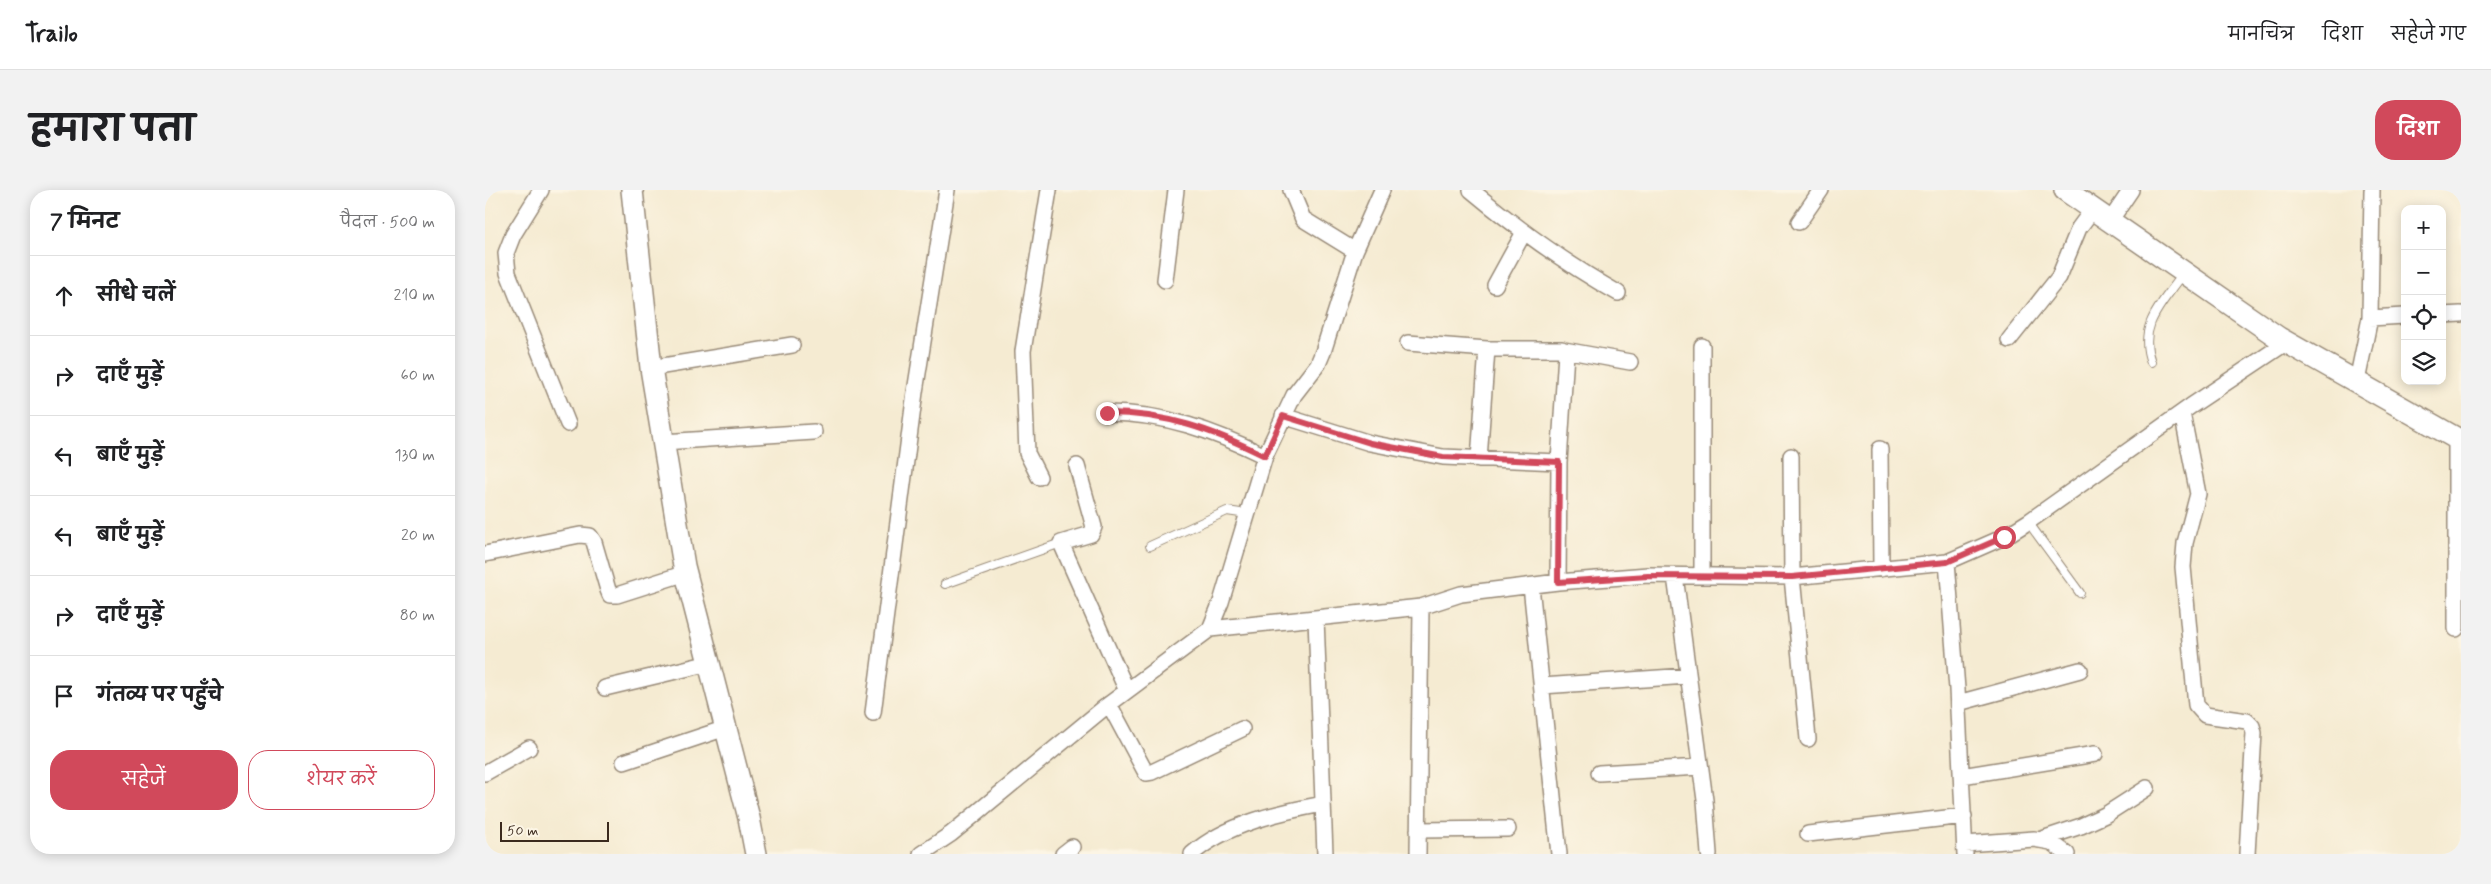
<!DOCTYPE html>
<html lang="hi">
<meta charset="utf-8">
<style>
body{margin:0;font-family:Mynerve,"Playpen Sans Deva",sans-serif;background:#f2f2f2;color:#202124}
.controls{position:absolute;right:15px;top:15px;display:grid;overflow:hidden;border-radius:10px;box-shadow:0 2px 12px #0003}
.controls button{width:45px;height:45px;display:grid;place-items:center;padding:0;border:0;border-bottom:1px solid #e0e0e0;background:#fff;color:#202124;font:25px sans-serif}
.scale{position:absolute;left:15px;bottom:12px;width:109px;box-sizing:border-box;padding-left:5px;border:2px solid #3b2a1e;border-top:0;font-size:14px;line-height:18px;white-space:nowrap;color:#3b2a1e;-webkit-text-stroke:4px #fcf5e5;paint-order:stroke}
.stop{position:absolute;width:15px;height:15px;margin:-11px;border:4px solid #d1495b;border-radius:50%;background:#fff}
.stop.end{background:#d1495b;border-color:#fff;box-shadow:0 1px 5px #0008}
.list{margin:0;padding:0;list-style:none}
h2{display:flex;justify-content:space-between;align-items:center;height:65px;margin:0;padding:0 20px;font-size:21px}
h2 small{font-size:16px;font-weight:400;color:#757577}
.list li{display:grid;grid-template-columns:32px 1fr auto;gap:15px;align-items:center;box-sizing:border-box;height:80px;padding:0 20px;border-top:1px solid #e0e0e0}
.list b{display:block;font-size:19px;white-space:nowrap}
.list em{font-size:16px;font-style:normal;color:#757577}
.actions{display:flex;gap:10px;padding:15px 20px}
.actions a{flex:1;padding:11px 0;border:1px solid #d1495b;border-radius:20px;text-align:center;font-size:18px;color:#d1495b}
.actions .main{background:#d1495b;color:#fff}
.icon{flex:none;width:28px;height:28px;fill:none;stroke:currentColor;stroke-width:2;stroke-linecap:round;stroke-linejoin:round}
.map{position:relative;flex:none;width:1976px;height:664px;overflow:hidden;border-radius:20px}
header{display:flex;align-items:center;gap:30px;box-sizing:border-box;height:70px;padding:0 25px;background:#fff;border-bottom:1px solid #e0e0e0}
header strong{font-size:24px}
nav{display:flex;gap:28px;margin-inline-start:auto;font-size:18px}
.intro{display:flex;align-items:center;justify-content:space-between;box-sizing:border-box;height:120px;padding:0 30px}
h1{margin:0;font-size:35px}
.button{padding:12px 22px;border-radius:20px;background:#d1495b;color:#fff;font-size:18px;font-weight:700}
main{display:flex;gap:30px;padding:0 30px}
aside{flex:1;background:#fff;border-radius:20px;box-shadow:0 2px 12px #0003}
.map>svg:first-child{display:block}
.lines{fill:none;stroke-linecap:round;stroke-linejoin:round}
.lane-casing{stroke:#988a78;stroke-width:10}
.street-casing{stroke:#988a78;stroke-width:18}
.secondary-casing{stroke:#988a78;stroke-width:24}
.lane{stroke:#fff;stroke-width:8}
.street{stroke:#fff;stroke-width:15}
.secondary{stroke:#fff;stroke-width:21}
.route{stroke:#d1495b;stroke-width:6}
</style>
<header>
<strong>Trailo</strong>
<nav><a>मानचित्र</a><a>दिशा</a><a>सहेजे गए</a></nav>
</header>
<div class="intro"><h1>हमारा पता</h1><a class="button">दिशा</a></div>
<main>
<aside>
<h2>7 मिनट<small>पैदल · 500 m</small></h2>
<ul class="list">
<li><svg class="icon" aria-label="ahead" viewBox="0 0 24 24"><path d="M12 20V5M6 11l6-6 6 6"/></svg><div><b>सीधे चलें</b></div><em>210 m</em></li>
<li><svg class="icon" aria-label="right" viewBox="0 0 24 24"><path d="M7 20v-9h11M14 6l5 5-5 5"/></svg><div><b>दाएँ मुड़ें</b></div><em>60 m</em></li>
<li><svg class="icon" aria-label="left" viewBox="0 0 24 24"><path d="M17 20v-9H6M10 6l-5 5 5 5"/></svg><div><b>बाएँ मुड़ें</b></div><em>130 m</em></li>
<li><svg class="icon" aria-label="left" viewBox="0 0 24 24"><path d="M17 20v-9H6M10 6l-5 5 5 5"/></svg><div><b>बाएँ मुड़ें</b></div><em>20 m</em></li>
<li><svg class="icon" aria-label="right" viewBox="0 0 24 24"><path d="M7 20v-9h11M14 6l5 5-5 5"/></svg><div><b>दाएँ मुड़ें</b></div><em>80 m</em></li>
<li><svg class="icon" aria-label="arrive" viewBox="0 0 24 24"><path d="M6 21V4h12l-3 4 3 4H6"/></svg><div><b>गंतव्य पर पहुँचे</b></div></li>
</ul>
<div class="actions"><a class="main">सहेजें</a><a>शेयर करें</a></div>
</aside>
<div class="map">
<svg width="1976" height="664" viewBox="0 0 1976 664">
<rect width="100%" height="100%" fill="#fcf5e5"/>
<filter id="ink" filterUnits="userSpaceOnUse"><feTurbulence type="fractalNoise" baseFrequency=".02" numOctaves="2"/><feDisplacementMap in="SourceGraphic" scale="10" xChannelSelector="R" yChannelSelector="G"/><feConvolveMatrix kernelMatrix="1 2 1 2 8 2 1 2 1" color-interpolation-filters="sRGB"/></filter>
<filter id="wash" filterUnits="userSpaceOnUse"><feTurbulence type="fractalNoise" baseFrequency=".0096" numOctaves="4" result="noise"/><feDisplacementMap in="SourceGraphic" scale="20" xChannelSelector="R" yChannelSelector="G"/><feGaussianBlur stdDeviation="1.12" result="paint"/><feColorMatrix in="noise" values="0 0 0 0 0 0 0 0 0 0 0 0 0 0 0 0 0 1.4 0 .05"/><feComposite in="paint" operator="in"/></filter>
<g filter="url(#wash)">
<rect width="100%" height="100%" fill="#f5ebd2"/>
</g>
<g filter="url(#ink)">
<g class="lines">
<defs>
<path id="lane" d="M1666,172C1652,135 1678,113 1698,84
M1543,332L1595,403
M665,356L742,321L762,324
M460,394L576,353"/>
<path id="street" d="M56,0L28,45L21,63L23,83L83,234
M806,0L818,29L870,61
M986,0C1034,40 1078,72 1133,103
M1625,31L1646,0
M1314,32L1336,0
M680,90L691,0
M1010,95L1038,44
M1957,125L1976,124
M1885,128L1920,126
M1524,150L1574,87L1594,38L1608,19
M923,153L1002,159H1077L1081,163L1074,272L1073,392
M1217,156V386
M1079,160L1145,172
M166,178L307,155
M1872,191L1885,128L1887,0
M622,223C679,223 729,241 780,266
M1697,223L1713,304L1700,353L1698,377L1711,515L1720,525L1762,531L1767,536L1769,543L1762,664
M798,226L885,253L958,267L1074,272
M1971,248V439
M178,252L329,242
M1395,259L1396,379
M1306,266L1307,387L1323,549
M994,269L1002,159
M592,276L609,337L606,344L576,353L642,501
M554,287L542,263L538,161L564,0
M0,364L95,345L105,346L109,352L123,400L125,405H132L201,383
M1462,372L1472,499L1480,664
M1190,386L1220,610L1224,664
M1046,396L1074,664
M831,428L840,664
M725,439L736,412L780,266L809,205L833,174L838,162L870,61L897,0
M1057,496L1203,486
M120,498L225,473
M1473,513L1595,480
M624,514L661,583L667,582L757,539
M388,523L430,202L462,0
M139,572L241,538
M0,583L44,558
M1114,583L1215,577
M1477,586L1610,564
M933,640L1023,639
M1323,644L1479,626
M1554,650L1596,636L1620,625L1662,598
M1480,654L1549,649L1566,652L1582,664
M436,664L466,644L619,518L725,439L936,417L976,404L1073,392L1163,385L1307,387L1462,372L1519,347L1543,332L1706,216L1802,152
M578,664L587,657
M707,664C741,634 795,622 838,614
M933,664L936,417"/>
<path id="secondary" d="M147,0L166,178L199,376L264,628L271,664
M1580,0L1794,148L1976,251"/>
</defs>
<use href="#lane" class="lane-casing"/>
<use href="#street" class="street-casing"/>
<use href="#secondary" class="secondary-casing"/>
<use href="#lane" class="lane"/>
<use href="#street" class="street"/>
<use href="#secondary" class="secondary"/>
</g>
</g>
<g class="lines" filter="url(#ink)">
<path class="route" d="M622,223C681,223 728,240 780,266L798,226L885,253L958,267L1074,272L1073,392L1163,386L1307,387L1462,372L1519,347"/>
</g>
</svg>
<div class="controls">
<button>+</button>
<button>−</button>
<button><svg class="icon" aria-label="locate" viewBox="0 0 24 24"><circle cx="12" cy="12" r="6"/><path d="M12 2v4M12 18v4M2 12h4M18 12h4"/></svg></button>
<button><svg class="icon" aria-label="layers" viewBox="0 0 24 24"><path d="M12 4l9 5-9 5-9-5zM3 14l9 5 9-5"/></svg></button>
</div>
<div class="scale">50 m</div>
<div class="stop" style="left:1519px;top:347px"></div>
<div class="stop end" style="left:622px;top:223px"></div>
</div>
</main>
